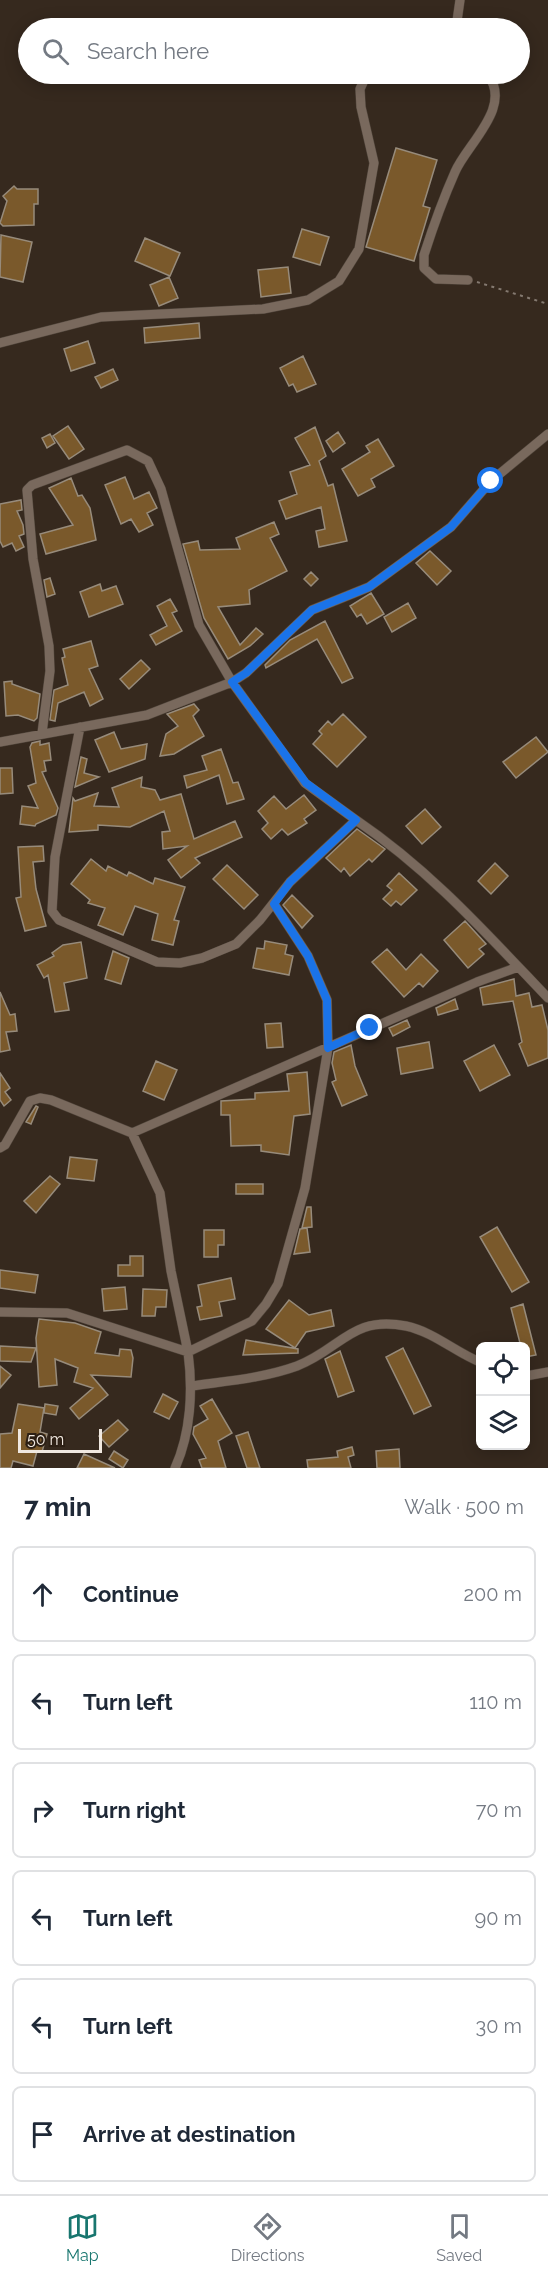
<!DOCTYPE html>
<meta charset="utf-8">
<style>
body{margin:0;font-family:Raleway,sans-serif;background:#f6f6f7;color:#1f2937}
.controls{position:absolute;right:18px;bottom:18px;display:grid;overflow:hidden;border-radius:9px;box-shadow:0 3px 15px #0003}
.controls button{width:54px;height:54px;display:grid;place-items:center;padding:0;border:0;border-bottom:2px solid #e0e1e3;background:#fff;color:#1f2937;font:30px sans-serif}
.scale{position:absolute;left:18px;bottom:15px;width:84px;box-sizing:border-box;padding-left:6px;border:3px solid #f0e8e0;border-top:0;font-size:16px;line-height:21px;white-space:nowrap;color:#f0e8e0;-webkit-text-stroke:4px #2c1f14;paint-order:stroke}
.stop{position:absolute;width:18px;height:18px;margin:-14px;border:4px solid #1a73e8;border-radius:50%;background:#fff}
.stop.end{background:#1a73e8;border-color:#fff;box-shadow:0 2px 6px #0008}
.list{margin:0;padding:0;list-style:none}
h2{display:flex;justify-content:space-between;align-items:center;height:78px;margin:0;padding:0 24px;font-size:26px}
h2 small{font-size:20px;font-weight:400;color:#747a83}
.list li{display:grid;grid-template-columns:39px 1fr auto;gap:18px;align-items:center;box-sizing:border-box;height:96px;margin:0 12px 12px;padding:0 12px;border:2px solid #e0e1e3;border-radius:9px}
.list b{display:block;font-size:22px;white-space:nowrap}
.list em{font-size:20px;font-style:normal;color:#747a83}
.icon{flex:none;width:33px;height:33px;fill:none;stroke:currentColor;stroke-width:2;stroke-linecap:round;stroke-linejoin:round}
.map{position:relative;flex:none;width:548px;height:1468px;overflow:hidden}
.search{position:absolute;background:#fff;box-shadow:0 3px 15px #0003;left:18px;right:18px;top:18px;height:66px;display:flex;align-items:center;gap:15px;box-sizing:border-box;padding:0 21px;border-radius:33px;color:#747a83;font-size:22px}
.sheet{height:726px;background:#fff}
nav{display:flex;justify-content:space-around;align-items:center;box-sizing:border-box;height:84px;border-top:2px solid #e0e1e3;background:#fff;font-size:16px;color:#747a83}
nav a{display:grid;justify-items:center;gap:3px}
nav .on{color:#18766f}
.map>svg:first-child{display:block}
.building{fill:#7a592b;stroke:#978b7b;stroke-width:1.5}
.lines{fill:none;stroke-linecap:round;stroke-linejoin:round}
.minor-casing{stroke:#50453b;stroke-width:10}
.path{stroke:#847970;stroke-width:2;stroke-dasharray:3 4.5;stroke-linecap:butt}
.minor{stroke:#79695d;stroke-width:9}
.route{stroke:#1a73e8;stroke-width:8}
</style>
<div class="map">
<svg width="548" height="1468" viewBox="0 0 548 1468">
<rect width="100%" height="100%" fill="#36291e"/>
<path class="building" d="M396,148L437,160L423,206L430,208L414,261L366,247Z
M14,186L17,189H38V204H34V225L3,226L0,223L7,201L3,196Z
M302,229L329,237L320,265L293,257Z
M1,235L32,242L23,282L0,277Z
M145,238L180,253L170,276L135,261Z
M288,267L291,293L261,297L258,270Z
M169,277L178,298L159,306L150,285Z
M199,323L200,338L145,343L144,328Z
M88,341L95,363L71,371L64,349Z
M303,356L316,384L297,392L293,384L289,386L280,368Z
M113,369L118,380L101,388L95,377Z
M68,426L84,449L69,459L53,436Z
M315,427L326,456L319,461L328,486L333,484L347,541L319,547L316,531L325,529L321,507L286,519L279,501L297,494L290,472L310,465L295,438Z
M338,432L345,443L333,452L326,441Z
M50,434L55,443L47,448L42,438Z
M378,439L394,466L371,479L375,487L358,496L342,469L370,452L366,446Z
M125,477L134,499L149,492L157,508L147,513L153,525L139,532L131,519L121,524L105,485Z
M71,478L78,496L82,495L90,508L96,540L46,554L40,534L73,525L49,488Z
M21,500L22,510L17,511L23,525L24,534L19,536L24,547L16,551L12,543L3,547L0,541V504Z
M274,522L279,534L270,538L287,571L249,590L250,604L218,607L240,645L256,628L263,634L250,646L228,659L204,618L183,544L198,541L200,550L240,549L236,538Z
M430,551L451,571L437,585L416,563Z
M311,572L318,579L311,586L304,579Z
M50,578L55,594L47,597L44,580Z
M100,584L102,591L116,586L123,604L89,617L80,592Z
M371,593L384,614L367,624L361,614L357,617L350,606Z
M170,599L177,611L172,613L182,631L156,645L150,635L167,626L157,606Z
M408,603L416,618L392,632L384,617Z
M325,621L353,678L342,683L317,639L266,668L265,665L290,640Z
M91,641L98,666L89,669L103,699L90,706L84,692L58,703L55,721L50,720L54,690L68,685L62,658L65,657L63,649Z
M141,660L150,669L129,689L120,679Z
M12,681V684L40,694L37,718L34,721L18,715L6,716L4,682Z
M194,704L199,710L193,716L204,736L174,754L160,756L166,734L178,726L167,714Z
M343,714L366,737L337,767L313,744L322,734L319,731L328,721L332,725Z
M114,732L121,749L147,744L145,759L109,772L95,740Z
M536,737L548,752L516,778L503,762Z
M40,741V745L49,743L51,760L44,761L46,771L42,772L58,808L56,815L36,824L35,826L20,824L22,806L38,808L28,786L36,783L30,747L32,743Z
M221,749L233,783L238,782L244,799L227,804L219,775L187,788L184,776L207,770L202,756Z
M81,757L87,759L84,773L99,777L75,787Z
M0,768H12L13,793L0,794Z
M142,777L141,787L155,790L160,800L181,794L194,839L235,821L242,837L195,858L200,863L181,878L168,860L187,846L163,849L162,832L170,831L164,811L130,827L98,825V830L69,832L73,798L75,801L98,793L94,806L119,807L112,788Z
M304,795L316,810L304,819L307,823L288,835L282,829L271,839L262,829L268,823L258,811L274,796L286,809Z
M425,809L441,827L422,844L406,826Z
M357,829L385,849L372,862L369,859L350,876L344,868L341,872L326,858Z
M43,846L44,861L33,862L36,889L46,926L25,931L16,898L21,897L18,847Z
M91,859L106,871L108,866L127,876L129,872L153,884L155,878L185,887L174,920L179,921L173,945L152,940L158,914L135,906L123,935L98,925L105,908L88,903L90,900L71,884Z
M495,863L508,876L491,894L478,881Z
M227,865L258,895L244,909L213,879Z
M399,873L417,890L401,905L396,901L391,906L383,899L392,890L387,886Z
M292,895L313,916L302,928L283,905Z
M465,921L486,944L479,949L484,954L468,968L444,940Z
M265,941L287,945L285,954L293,956L289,975L253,968L257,948L264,949Z
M81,942L87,978L64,983L69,1010L55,1012L48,975L44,978L37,965L54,956L52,953L63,945Z
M387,949L406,970L421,954L438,971L423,987L419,983L404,997L372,962Z
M113,951L129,958L121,984L105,979Z
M514,979L516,996L529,993L532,1007L542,1005L548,1030V1058L528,1066L519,1044L522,1042L513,1001L483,1005L480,988Z
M0,992L10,1015L15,1014L17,1031L6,1032L10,1050L0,1052Z
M455,999L458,1009L438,1015L436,1008Z
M407,1020L410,1027L393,1036L389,1028Z
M281,1023L283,1047L267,1048L265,1024Z
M429,1042L433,1068L401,1074L397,1048Z
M351,1045L355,1066L367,1095L342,1106L332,1082L336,1080L332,1063L334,1052Z
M494,1045L510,1075L480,1091L464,1061Z
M156,1061L177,1070L164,1100L143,1091Z
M307,1072L310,1114L294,1116L289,1155L261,1151V1145L231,1146L230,1115H221V1101L255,1099V1093L289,1091L287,1074Z
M0,1073L10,1088L5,1092L11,1100L4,1106L0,1100Z
M36,1106L38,1107L31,1124L26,1122Z
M70,1157L97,1160L94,1181L67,1178Z
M50,1176L60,1184L36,1213L24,1201Z
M236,1184H263V1194H236Z
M307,1207H311L312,1227L302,1228Z
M497,1227L529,1282L512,1292L480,1237Z
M307,1228L310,1252L294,1254L300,1229Z
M204,1230H224V1245H218V1257H204Z
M130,1256H143V1276H118V1265H130Z
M0,1270L38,1275L35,1293L0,1288Z
M231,1278L235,1299L219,1302L222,1316L200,1320L197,1307L202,1306L198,1285Z
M125,1287L127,1309L104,1311L102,1289Z
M143,1289L167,1290L166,1307H156L155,1316H142Z
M289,1300L309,1315L331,1310L334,1326L306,1332L295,1348L266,1329Z
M523,1304L536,1355L525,1357V1347H521L511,1308Z
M39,1319L75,1323L101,1332L95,1353L119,1356L120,1349L131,1350L133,1358L131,1377L91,1375L108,1395L79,1419L70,1408L93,1388L74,1382L78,1368L55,1359L57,1385L39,1387L36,1338Z
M246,1340L298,1349V1353L243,1355Z
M0,1346L36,1348L31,1362L0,1361Z
M403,1348L431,1406L414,1414L386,1357Z
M340,1351L354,1391L338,1397L325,1359Z
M0,1366L11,1375L0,1388Z
M163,1394L178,1402L169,1419L154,1412Z
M212,1399L232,1433L218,1441L226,1468H202L199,1460L206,1458L193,1434L194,1427L208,1419L200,1406Z
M18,1404L44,1408L40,1432L47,1434L42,1452L37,1451L33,1466L13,1461L11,1468H0V1434L12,1433Z
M45,1404L58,1406L56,1415L44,1413Z
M118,1420L128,1430L109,1447L99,1436Z
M248,1432L260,1468H247L236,1436Z
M352,1447L354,1455L348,1457L351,1468H308L307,1460L338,1457L337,1451Z
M399,1449L400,1468H377L376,1451Z
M114,1451L128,1460L123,1468L109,1459Z
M84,1454L115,1468H77Z"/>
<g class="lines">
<defs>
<path id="minor" d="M456,28L460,0
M468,280L436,279L424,268V255C433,227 443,199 455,172C467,144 514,106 487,74
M0,343L101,317L263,309L308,300L339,281L359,249L374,163L361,107L360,89L367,74
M42,733L50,671L49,646L33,559L27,490L32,485L127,450L148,461L161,489L199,625L232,682L305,783L356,820L290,882L260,920L236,944L202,958L180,963L157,962L59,920L52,911L55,857L80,727
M0,742L147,715L232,682L246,673L312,610L369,587L451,527L491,481L548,434
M356,820C431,871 486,933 548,998
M132,1133L160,1193L171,1271L188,1352L252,1321L266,1304L278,1284L305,1188L328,1048L327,1000L308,956L274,904
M0,1148L5,1145L30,1101L40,1098L51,1100L132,1133L477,982L518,967
M0,1312L67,1313L188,1352C193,1390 191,1433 175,1468
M526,1376L548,1372
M192,1386C227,1381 264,1378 297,1366C341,1349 352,1315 406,1326C434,1332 455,1352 480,1362"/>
</defs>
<use href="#minor" class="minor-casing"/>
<path class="path" d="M477,282L548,304"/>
<use href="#minor" class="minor"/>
</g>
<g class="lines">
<path class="route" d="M370,1028L328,1048L327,1000L308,956L274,904L290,882L356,820L306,783L232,682L246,673L312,610L369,587L451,527L491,481"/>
</g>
</svg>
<div class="controls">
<button><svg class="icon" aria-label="locate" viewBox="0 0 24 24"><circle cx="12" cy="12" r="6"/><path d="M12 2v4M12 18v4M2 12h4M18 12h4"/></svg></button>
<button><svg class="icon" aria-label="layers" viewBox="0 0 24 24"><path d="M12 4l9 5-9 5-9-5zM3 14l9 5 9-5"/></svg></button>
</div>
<div class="scale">50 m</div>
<div class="stop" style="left:491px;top:481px"></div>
<div class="stop end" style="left:370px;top:1028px"></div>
<div class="search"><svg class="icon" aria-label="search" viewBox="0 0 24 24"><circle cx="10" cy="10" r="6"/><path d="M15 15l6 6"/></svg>Search here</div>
</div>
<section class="sheet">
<h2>7 min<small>Walk · 500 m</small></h2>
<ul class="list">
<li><svg class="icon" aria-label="ahead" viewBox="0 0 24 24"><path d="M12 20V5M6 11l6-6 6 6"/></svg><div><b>Continue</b></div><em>200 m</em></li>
<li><svg class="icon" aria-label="left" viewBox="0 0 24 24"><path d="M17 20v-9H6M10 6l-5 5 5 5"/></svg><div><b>Turn left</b></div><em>110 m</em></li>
<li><svg class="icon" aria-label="right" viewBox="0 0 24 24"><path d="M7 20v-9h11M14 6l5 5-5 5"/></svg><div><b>Turn right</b></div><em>70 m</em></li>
<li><svg class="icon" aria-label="left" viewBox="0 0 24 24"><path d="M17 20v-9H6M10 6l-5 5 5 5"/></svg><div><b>Turn left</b></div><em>90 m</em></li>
<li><svg class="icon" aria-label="left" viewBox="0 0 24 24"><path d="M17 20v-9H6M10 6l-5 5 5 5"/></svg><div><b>Turn left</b></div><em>30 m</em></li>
<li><svg class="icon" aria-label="arrive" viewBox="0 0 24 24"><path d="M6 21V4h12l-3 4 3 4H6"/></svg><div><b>Arrive at destination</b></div></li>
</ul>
</section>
<nav>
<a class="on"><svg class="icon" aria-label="map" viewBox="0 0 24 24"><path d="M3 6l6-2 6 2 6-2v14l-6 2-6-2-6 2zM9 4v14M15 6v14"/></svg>Map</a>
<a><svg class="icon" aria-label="directions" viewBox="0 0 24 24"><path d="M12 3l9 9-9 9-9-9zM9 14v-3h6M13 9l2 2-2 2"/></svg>Directions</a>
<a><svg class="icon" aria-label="saved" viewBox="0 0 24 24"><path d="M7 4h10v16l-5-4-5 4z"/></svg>Saved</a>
</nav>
